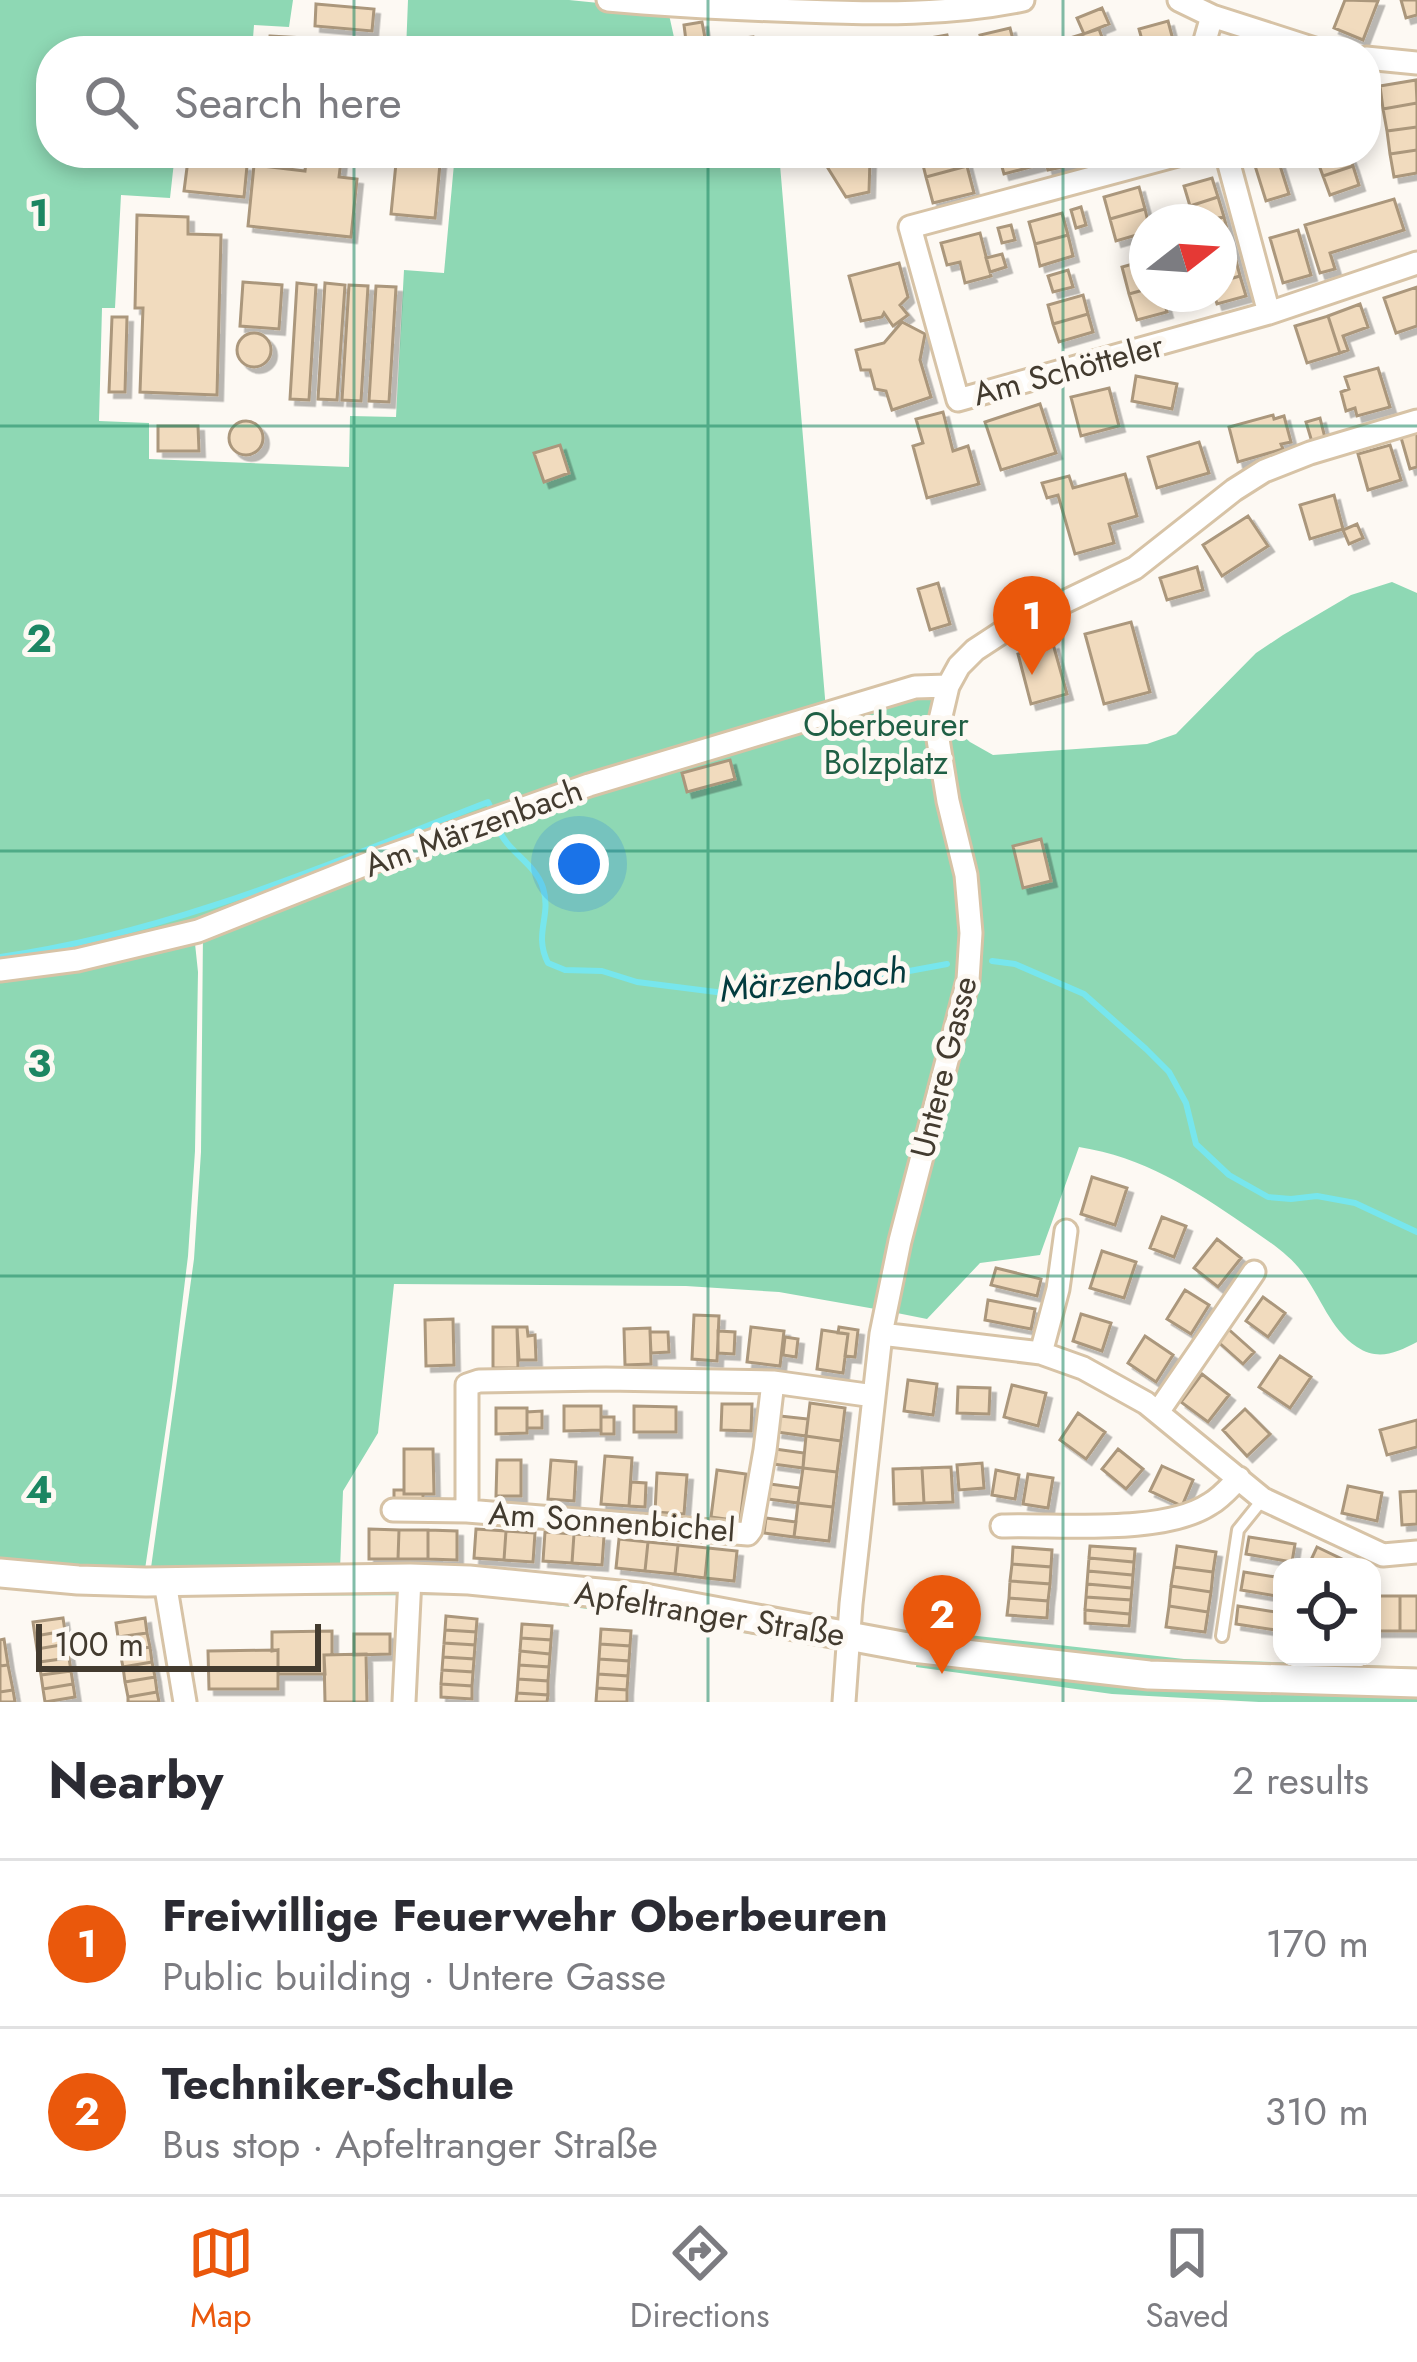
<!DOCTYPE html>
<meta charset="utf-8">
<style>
body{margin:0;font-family:Jost,sans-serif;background:#f2f2f3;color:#2b2b33}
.controls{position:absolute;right:36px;bottom:36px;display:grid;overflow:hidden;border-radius:24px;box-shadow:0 6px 18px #0003}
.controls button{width:108px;height:108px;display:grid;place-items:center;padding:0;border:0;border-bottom:3px solid #e1e1e2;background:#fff;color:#2b2b33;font:60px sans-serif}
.compass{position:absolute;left:1129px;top:204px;width:108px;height:108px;border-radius:50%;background:#fff;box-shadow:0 6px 18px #0003;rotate:73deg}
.scale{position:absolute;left:36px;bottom:30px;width:285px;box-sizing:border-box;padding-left:12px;border:6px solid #433b2f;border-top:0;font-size:33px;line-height:42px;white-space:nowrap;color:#433b2f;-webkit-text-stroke:9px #fdf9f3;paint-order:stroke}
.you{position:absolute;left:579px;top:864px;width:42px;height:42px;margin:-30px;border:9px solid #fff;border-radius:50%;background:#1a73e8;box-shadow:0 0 0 18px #1a73e833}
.badge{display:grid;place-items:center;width:78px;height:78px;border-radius:50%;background:#ea580c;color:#fff;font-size:39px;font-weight:700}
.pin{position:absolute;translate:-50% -99px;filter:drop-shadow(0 3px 6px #0008)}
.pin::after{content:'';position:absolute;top:63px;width:42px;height:36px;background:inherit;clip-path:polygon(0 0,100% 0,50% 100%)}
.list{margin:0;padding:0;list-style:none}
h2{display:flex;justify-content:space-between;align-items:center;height:156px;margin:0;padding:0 48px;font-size:51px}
h2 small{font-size:39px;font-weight:400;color:#7c7c81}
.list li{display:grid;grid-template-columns:78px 1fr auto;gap:36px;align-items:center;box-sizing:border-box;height:168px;padding:0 48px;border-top:3px solid #e1e1e2}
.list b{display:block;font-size:45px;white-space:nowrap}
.list p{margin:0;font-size:39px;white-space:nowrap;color:#7c7c81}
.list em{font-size:39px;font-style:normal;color:#7c7c81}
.icon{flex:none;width:66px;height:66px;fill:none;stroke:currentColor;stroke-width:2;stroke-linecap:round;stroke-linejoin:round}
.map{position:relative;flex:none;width:1417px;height:1702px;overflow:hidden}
.search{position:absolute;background:#fff;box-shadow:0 6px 18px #0003;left:36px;right:36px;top:36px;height:132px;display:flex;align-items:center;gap:30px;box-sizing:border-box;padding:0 42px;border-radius:48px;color:#7c7c81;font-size:45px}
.sheet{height:492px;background:#fff}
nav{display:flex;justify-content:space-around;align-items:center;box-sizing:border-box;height:168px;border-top:3px solid #e1e1e2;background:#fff;font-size:33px;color:#7c7c81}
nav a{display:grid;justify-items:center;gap:6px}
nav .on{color:#ea580c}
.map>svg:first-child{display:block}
.green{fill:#8ed8b4}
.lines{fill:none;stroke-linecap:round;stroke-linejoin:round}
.stream{stroke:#77e6ed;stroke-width:6}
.building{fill:#f1dbbe;stroke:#ab977c;stroke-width:3;filter:url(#shadow)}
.lane-casing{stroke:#d7c3a6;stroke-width:16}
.street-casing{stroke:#d7c3a6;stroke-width:27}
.secondary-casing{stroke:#d7c3a6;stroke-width:33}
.lane{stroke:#fff;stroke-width:10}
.street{stroke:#fff;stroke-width:21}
.secondary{stroke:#fff;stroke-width:27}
.grid{fill:none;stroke:#1c8662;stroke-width:3;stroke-opacity:0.55}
.labels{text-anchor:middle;stroke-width:10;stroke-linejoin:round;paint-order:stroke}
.street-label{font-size:33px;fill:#433b2f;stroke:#fdf9f3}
.park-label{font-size:33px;fill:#1f5f44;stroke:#fdf9f3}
.water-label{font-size:36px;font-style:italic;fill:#033b3e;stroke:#fdf9f3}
.grid-label{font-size:39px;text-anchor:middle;font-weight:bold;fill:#1c8662;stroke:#fdf9f3;stroke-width:10;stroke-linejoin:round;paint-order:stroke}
</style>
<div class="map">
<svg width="1417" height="1702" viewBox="0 0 1417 1702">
<defs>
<filter id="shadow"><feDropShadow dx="5.5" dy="5.5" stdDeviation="0" flood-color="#0004"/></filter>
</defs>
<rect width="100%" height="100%" fill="#fdf9f3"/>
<path class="green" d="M0,0H293L289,27L254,25L252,51H51V153H175L170,198L121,195L115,308H102L99,421L149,423V459L349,467L350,416L396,417L404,270L444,273L455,153H779L826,710L196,927L0,967Z
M408,0H569L668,10L677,51H406Z
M1392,582L1417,593V1342C1396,1353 1378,1361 1357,1347C1330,1329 1321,1297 1302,1272C1288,1253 1265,1239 1245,1225C1193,1189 1143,1157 1079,1147L1040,1255L980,1263L927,1319L892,1312L974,979L944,719L970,742L993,755L1147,744L1176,734L1256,653L1283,635L1351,595Z
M942,690L963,875V975L881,1310L779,1292L686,1286L394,1284L378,1433L343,1491L340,1570L150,1575L194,1259L201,1152L203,932L632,775Z
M194,934L198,972L195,1151L188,1256L172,1387L144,1576L0,1568V972Z
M0,1580L406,1587L639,1606L815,1635L813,1645L639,1615L469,1595L169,1596L0,1588Z
M950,1633L1184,1659L1417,1667V1674L1204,1669L949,1643Z
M917,1659L1417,1695V1702H1259L1112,1694L916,1667Z"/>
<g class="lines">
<path class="stream" d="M498,827C506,852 535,862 543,888C552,916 533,933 548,963L565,970L602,971L637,982L732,994L839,984L947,964
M0,957C172,933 328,864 488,802L491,808
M992,961L1015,964L1084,994L1146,1049L1169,1072L1186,1103L1196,1144L1229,1175L1268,1197L1291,1199L1317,1196L1355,1203L1417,1232"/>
</g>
<path class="building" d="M1345,0L1378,1L1363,40L1334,28Z
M1401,0H1417V15L1406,18Z
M316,4L374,9L372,31L315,26Z
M1102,8L1109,24L1084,34L1077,18Z
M1168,21L1176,51H1145L1139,29Z
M702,22L705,38L686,41L684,25Z
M1010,28L1016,51H984L980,35Z
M1099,29L1107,51H1075L1070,38Z
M947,35L951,51H933L930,38Z
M270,36L304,38L302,51H269Z
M753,37L755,51H720L719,41Z
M1416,80L1417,103L1383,109L1380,86Z
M1417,103V127L1387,131L1383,109Z
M1417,127V150L1390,154L1387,131Z
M1417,150V173L1394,177L1390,154Z
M307,153H342L339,177L357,179L351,237L248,226L254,165L305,171Z
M397,153H441L435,218L391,214Z
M827,153H866L865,159H870L869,192L846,197L821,157Z
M920,153H964L967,166L926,177Z
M998,153H1039L1042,164L1004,174Z
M1043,153H1058L1062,167L1048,170Z
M1058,153H1077L1079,162L1062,167Z
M1251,153H1276L1289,194L1266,201Z
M1327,153H1348L1353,166L1323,176L1316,157Z
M188,160L247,166L244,197L184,191Z
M967,166L974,193L933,203L926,177Z
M1353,166L1359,185L1330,195L1323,176Z
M1212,178L1218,197L1190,206L1184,186Z
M1139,187L1145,209L1110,219L1104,197Z
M1218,197L1224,217L1194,222L1190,206Z
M1394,199L1404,230L1330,253L1335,269L1320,273L1305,225Z
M1081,207L1086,225L1076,228L1071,210Z
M1145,209L1148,222L1147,232L1116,241L1110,219Z
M1062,213L1068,235L1035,244L1029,222Z
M137,215L188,217V234L221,235L217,395L140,392L143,308H135Z
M1224,217L1229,237L1219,240V222H1206Z
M1011,225L1015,240L1002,243L998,228Z
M1298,230L1311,275L1283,283L1270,238Z
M980,233L991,276L965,283L960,262L947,265L941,243Z
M1068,235L1073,256L1040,266L1035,244Z
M1229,237L1235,257L1219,261V240Z
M1002,254L1006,267L990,272L986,258Z
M1235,257L1240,276L1219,282V261Z
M1147,260V289L1129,294L1122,267Z
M899,263L908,297L900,305L908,315L893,326L884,313L882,317L861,321L849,276Z
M1068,270L1073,287L1053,292L1048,276Z
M1240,276L1246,296L1217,304L1214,294H1219V282Z
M243,282L282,285L279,329L240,326Z
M297,283L316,285L309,400L290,399Z
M325,283L345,285L337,400L318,399Z
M349,285L368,286L361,401L342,400Z
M376,286L396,287L389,402L369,401Z
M1417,287V326L1396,333L1384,298Z
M1147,289V294H1162L1167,312L1137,320L1129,294Z
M1083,295L1088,314L1053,324L1048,305Z
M1360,304L1368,327L1343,336L1348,350L1340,353L1328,316Z
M1088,314L1093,332L1059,342L1053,324Z
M1328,316L1340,353L1307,363L1295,326Z
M112,317H127L125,392H109Z
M902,322L925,334L920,360L931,397L892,410L886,391L875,389L870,370H861L856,350L884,343Z
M237 350a17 17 0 1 1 34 0a17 17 0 1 1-34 0Z
M1378,368L1390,407L1357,416L1355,408L1346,411L1341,392L1349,389L1345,377Z
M1136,376L1177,384L1172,409L1132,401Z
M1109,388L1119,426L1081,436L1071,397Z
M1040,404L1056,453L1001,470L985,422Z
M943,412L953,451L968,446L979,484L927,498L913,446L923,443L916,419Z
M1273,415L1274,419L1284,416L1291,442L1281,444L1283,449L1238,462L1229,427Z
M1320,418L1325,438L1312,442L1306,422Z
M229 438a17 17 0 1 1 34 0a17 17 0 1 1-34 0Z
M158,426H198L199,451H158Z
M1417,429V467L1410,469L1400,434Z
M1199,442L1209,473L1157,488L1148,457Z
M560,445L569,473L544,482L534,453Z
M1390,445L1401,480L1368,490L1358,454Z
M1125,474L1137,516L1109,524L1114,543L1075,554L1058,495L1047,498L1042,483L1069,476L1073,488Z
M1334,495L1343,529L1310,539L1300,505Z
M1248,516L1268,546L1222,576L1203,545Z
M1357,524L1363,538L1349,544L1343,530Z
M1197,567L1203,590L1167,600L1160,578Z
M938,583L950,624L930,630L918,589Z
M1131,622L1150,692L1104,704L1085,634Z
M1053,644L1067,694L1031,704L1018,654Z
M730,760L735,779L687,792L682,773Z
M1041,839L1051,881L1023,888L1013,846Z
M1092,1177L1127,1188L1115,1225L1081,1214Z
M1162,1217L1186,1226L1174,1257L1150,1248Z
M1217,1239L1241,1258L1218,1287L1194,1268Z
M1102,1251L1136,1262L1124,1298L1090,1288Z
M996,1268L1041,1279L1037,1296L991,1285Z
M1185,1290L1209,1305L1191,1334L1167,1319Z
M1263,1297L1285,1313L1268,1337L1246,1321Z
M988,1300L1035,1309L1031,1329L985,1320Z
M1081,1314L1111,1323L1102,1351L1073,1341Z
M694,1315L719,1316L717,1361L692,1359Z
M453,1319L454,1365L426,1366L425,1320Z
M493,1327H517L518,1368H493Z
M517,1327H527L528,1336L535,1335L536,1360H519Z
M751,1327L784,1331L780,1366L747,1362Z
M839,1327L858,1330L855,1357L845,1356L848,1334L838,1333Z
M1226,1327L1254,1352L1243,1364L1215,1339Z
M650,1328L651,1364L625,1365L624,1329Z
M822,1330L848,1334L843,1373L817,1369Z
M718,1331L735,1332L734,1354L718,1353Z
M650,1332H668L669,1352L651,1353Z
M1145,1336L1173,1355L1156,1382L1128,1363Z
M785,1337L798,1339L796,1357L783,1355Z
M1280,1356L1311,1377L1290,1408L1259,1387Z
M1202,1374L1229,1395L1208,1422L1181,1402Z
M908,1380L937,1384L933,1415L904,1411Z
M1012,1385L1046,1393L1038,1426L1004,1417Z
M958,1387L990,1388L989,1414L957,1413Z
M810,1403L845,1408L841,1441L806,1436Z
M722,1404H752L751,1431L721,1430Z
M564,1406H601V1430L564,1431Z
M634,1406L676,1407V1432H634Z
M496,1408H527V1433L496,1434Z
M1245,1409L1270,1434L1247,1456L1223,1430Z
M542,1411V1428H527V1412Z
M1078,1413L1105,1432L1086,1459L1060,1440Z
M780,1416L808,1419L806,1436L777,1432Z
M601,1417H614V1434H601Z
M1417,1420V1447L1387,1455L1380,1430Z
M806,1436L841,1441L837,1472L803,1468Z
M404,1449H433L434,1494H404Z
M775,1449L804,1453L803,1468L773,1464Z
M1118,1449L1143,1469L1126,1489L1102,1469Z
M605,1456L632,1458L629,1506L601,1504Z
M497,1460H521V1496H496Z
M551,1460L576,1462L574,1501L548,1499Z
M982,1463L984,1488L959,1490L957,1465Z
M1162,1466L1193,1480L1182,1506L1150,1491Z
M951,1467L953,1502L924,1503L922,1468Z
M803,1468L837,1472L833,1507L798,1503Z
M922,1468L924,1503L894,1504L893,1469Z
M717,1470L746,1474L740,1521L711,1517Z
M996,1470L1019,1475L1015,1499L992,1495Z
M657,1473L687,1475L684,1514L655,1512Z
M1028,1474L1053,1478L1048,1508L1023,1504Z
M631,1482L646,1483L645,1507L629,1506Z
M770,1484L800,1488L798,1503L768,1499Z
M1348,1486L1382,1493L1377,1521L1342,1513Z
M394,1490H404V1494H423V1502H394Z
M1417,1491V1524L1402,1525L1400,1492Z
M798,1503L833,1507L829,1541L794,1537Z
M766,1518L796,1522L794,1537L764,1533Z
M369,1529L399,1530L398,1559H369Z
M476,1529L506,1531L504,1560L474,1558Z
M399,1530H428V1559H398Z
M428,1530L457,1531V1560L428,1559Z
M506,1531L535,1533L533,1562L504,1560Z
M545,1532L574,1534L572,1563L543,1561Z
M574,1534L604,1536L602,1565L572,1563Z
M1249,1537L1295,1544L1292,1562L1246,1554Z
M619,1539L648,1542L645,1571L616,1568Z
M648,1542L678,1545L675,1574L645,1571Z
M678,1545L708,1548L705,1578L675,1574Z
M1090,1546L1135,1549L1134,1562L1089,1558Z
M1177,1546L1216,1552L1213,1572L1174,1567Z
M1013,1547L1052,1550L1051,1567L1012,1564Z
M1317,1547L1348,1562L1345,1567H1320L1310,1562Z
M708,1548L737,1551L734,1581L705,1578Z
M1089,1558L1134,1562L1133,1575L1088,1571Z
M1012,1564L1051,1567L1050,1584L1010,1581Z
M1174,1567L1213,1572L1211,1592L1171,1586Z
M1088,1571L1133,1575L1132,1588L1087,1584Z
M1244,1572L1282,1578V1597L1241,1590Z
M1010,1581L1050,1584L1048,1601L1009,1598Z
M1087,1584L1132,1588L1131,1600L1086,1597Z
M1171,1586L1211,1592L1208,1612L1169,1606Z
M1372,1596H1400V1631H1372Z
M1400,1596H1417V1631H1400Z
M1086,1597L1131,1600L1130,1614L1085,1610Z
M1009,1598L1048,1601L1047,1618L1007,1615Z
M1169,1606L1208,1612L1205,1632L1166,1627Z
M1238,1606L1282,1613V1631L1236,1624Z
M1085,1610L1130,1614L1129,1626L1085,1623Z
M446,1616L477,1619L476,1632L445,1630Z
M63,1618L65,1631L35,1636L33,1622Z
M145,1618L147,1633L118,1637L116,1623Z
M522,1624L552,1626L551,1640L521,1638Z
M601,1629L631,1631L630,1646L600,1644Z
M445,1630L476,1632L475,1645L444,1643Z
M65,1631L67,1644L37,1649L35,1636Z
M332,1631V1655H324L325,1674H278V1650L272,1651V1632Z
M147,1633L150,1647L120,1652L118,1637Z
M354,1634H390V1654L354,1655Z
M521,1638L551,1640L550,1654L520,1651Z
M4,1639L8,1665L0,1666V1640Z
M444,1643L475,1645L474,1659L443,1657Z
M67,1644L69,1658L39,1662L37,1649Z
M600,1644L630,1646L629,1661L599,1659Z
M150,1647L152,1662L123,1667L120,1652Z
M278,1650V1689H209L208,1651Z
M520,1651L550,1654L549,1667L519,1665Z
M366,1654L367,1702H325L324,1655Z
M443,1657L474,1659L473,1672L442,1670Z
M69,1658L71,1671L41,1675L39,1662Z
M599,1659L629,1661L628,1676L598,1674Z
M152,1662L155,1677L125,1682L123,1667Z
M8,1665L13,1690L0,1692V1666Z
M519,1665L549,1667L548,1681L518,1679Z
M442,1670L473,1672L472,1686L441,1684Z
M71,1671L73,1684L43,1689L41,1675Z
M598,1674L628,1676L627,1690L597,1688Z
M155,1677L157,1692L128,1697L125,1682Z
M518,1679L548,1681V1695L517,1693Z
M73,1684L75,1697L45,1702L43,1689Z
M441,1684L472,1686V1699L441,1697Z
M597,1688L627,1690V1702H596Z
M13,1690L15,1702H0V1692Z
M157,1692L159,1702H128V1697Z
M517,1693L548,1695L547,1702H516Z"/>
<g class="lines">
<defs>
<path id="lane" d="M1222,1636L1238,1530L1263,1499"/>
<path id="street" d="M608,0C673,6 737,9 802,11C877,14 950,15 1023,0
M1179,0L1212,16L1321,51
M1202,51L1212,16
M1366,58L1417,63
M1185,153L910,227L958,400L1269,313L1417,263
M1226,153L1269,313
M0,970L77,960L198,931L369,863L589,785L915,687L948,686
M881,1334L1041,1353L1083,1368L1146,1403L1263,1499L1383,1555L1417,1552
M1041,1353L1058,1289L1066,1231
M773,1382L765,1450L751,1530L748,1534L467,1511V1385L479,1381L606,1379L773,1382L874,1396
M1158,1412L1254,1272
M393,1510L467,1511
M1002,1526C1059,1524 1163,1535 1210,1504C1221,1498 1230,1487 1239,1478
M165,1582L185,1702
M404,1702L410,1578
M844,1702L851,1604L881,1334L900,1241L968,980L971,933L966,875L948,801L937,733L948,686L959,666L975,650L1004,631L1135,568L1234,490L1264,471L1310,453L1417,421"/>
<path id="secondary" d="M0,1573L78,1580L146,1582L410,1578L469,1580L639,1597L913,1648L1149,1675L1417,1683"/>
</defs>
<use href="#lane" class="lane-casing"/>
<use href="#street" class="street-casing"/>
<use href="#secondary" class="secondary-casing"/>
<use href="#lane" class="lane"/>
<use href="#street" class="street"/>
<use href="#secondary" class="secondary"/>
</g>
<path class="grid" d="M354,0V51M708,0V51M1063,0V51M354,153V1702M708,153V1702M1063,153V1702M0,426H1417M0,851H1417M0,1276H1417"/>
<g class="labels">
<g class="street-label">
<text transform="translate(1068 369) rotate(-15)" y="12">Am Schötteler</text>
<text transform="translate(473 827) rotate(-20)" y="12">Am Märzenbach</text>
<text transform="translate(943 1067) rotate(-76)" y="12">Untere Gasse</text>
<text transform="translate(612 1521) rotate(4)" y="12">Am Sonnenbichel</text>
<text transform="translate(710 1613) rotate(9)" y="12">Apfeltranger Straße</text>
</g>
<g class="park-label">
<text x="886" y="736">Oberbeurer<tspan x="886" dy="38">Bolzplatz</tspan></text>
</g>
<g class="water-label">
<text transform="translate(813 979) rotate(-6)" y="13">Märzenbach</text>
</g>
</g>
<g class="grid-label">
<text x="39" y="226">1</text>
<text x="39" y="652">2</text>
<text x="39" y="1077">3</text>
<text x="39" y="1503">4</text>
</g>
</svg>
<div class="controls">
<button><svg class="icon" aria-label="locate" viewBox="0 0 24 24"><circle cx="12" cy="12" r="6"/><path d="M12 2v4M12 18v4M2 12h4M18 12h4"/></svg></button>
</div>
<svg class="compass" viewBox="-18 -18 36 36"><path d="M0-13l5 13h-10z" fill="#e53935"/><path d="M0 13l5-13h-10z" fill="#7c7c81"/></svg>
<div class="scale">100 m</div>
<div class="you"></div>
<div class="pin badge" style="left:1032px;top:675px">1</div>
<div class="pin badge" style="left:942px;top:1674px">2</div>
<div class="search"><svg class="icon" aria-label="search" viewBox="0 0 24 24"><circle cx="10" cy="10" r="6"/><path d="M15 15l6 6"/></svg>Search here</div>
</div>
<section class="sheet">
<h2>Nearby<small>2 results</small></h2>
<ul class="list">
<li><span class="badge">1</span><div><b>Freiwillige Feuerwehr Oberbeuren</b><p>Public building · Untere Gasse</p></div><em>170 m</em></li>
<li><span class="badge">2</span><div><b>Techniker-Schule</b><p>Bus stop · Apfeltranger Straße</p></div><em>310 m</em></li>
</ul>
</section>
<nav>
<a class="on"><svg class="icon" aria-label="map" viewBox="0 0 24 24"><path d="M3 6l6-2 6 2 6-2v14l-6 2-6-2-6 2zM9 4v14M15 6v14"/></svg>Map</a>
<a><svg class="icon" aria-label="directions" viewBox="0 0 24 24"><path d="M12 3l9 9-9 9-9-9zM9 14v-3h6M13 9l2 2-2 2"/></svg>Directions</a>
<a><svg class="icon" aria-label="saved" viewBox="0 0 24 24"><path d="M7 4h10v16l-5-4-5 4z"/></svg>Saved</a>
</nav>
